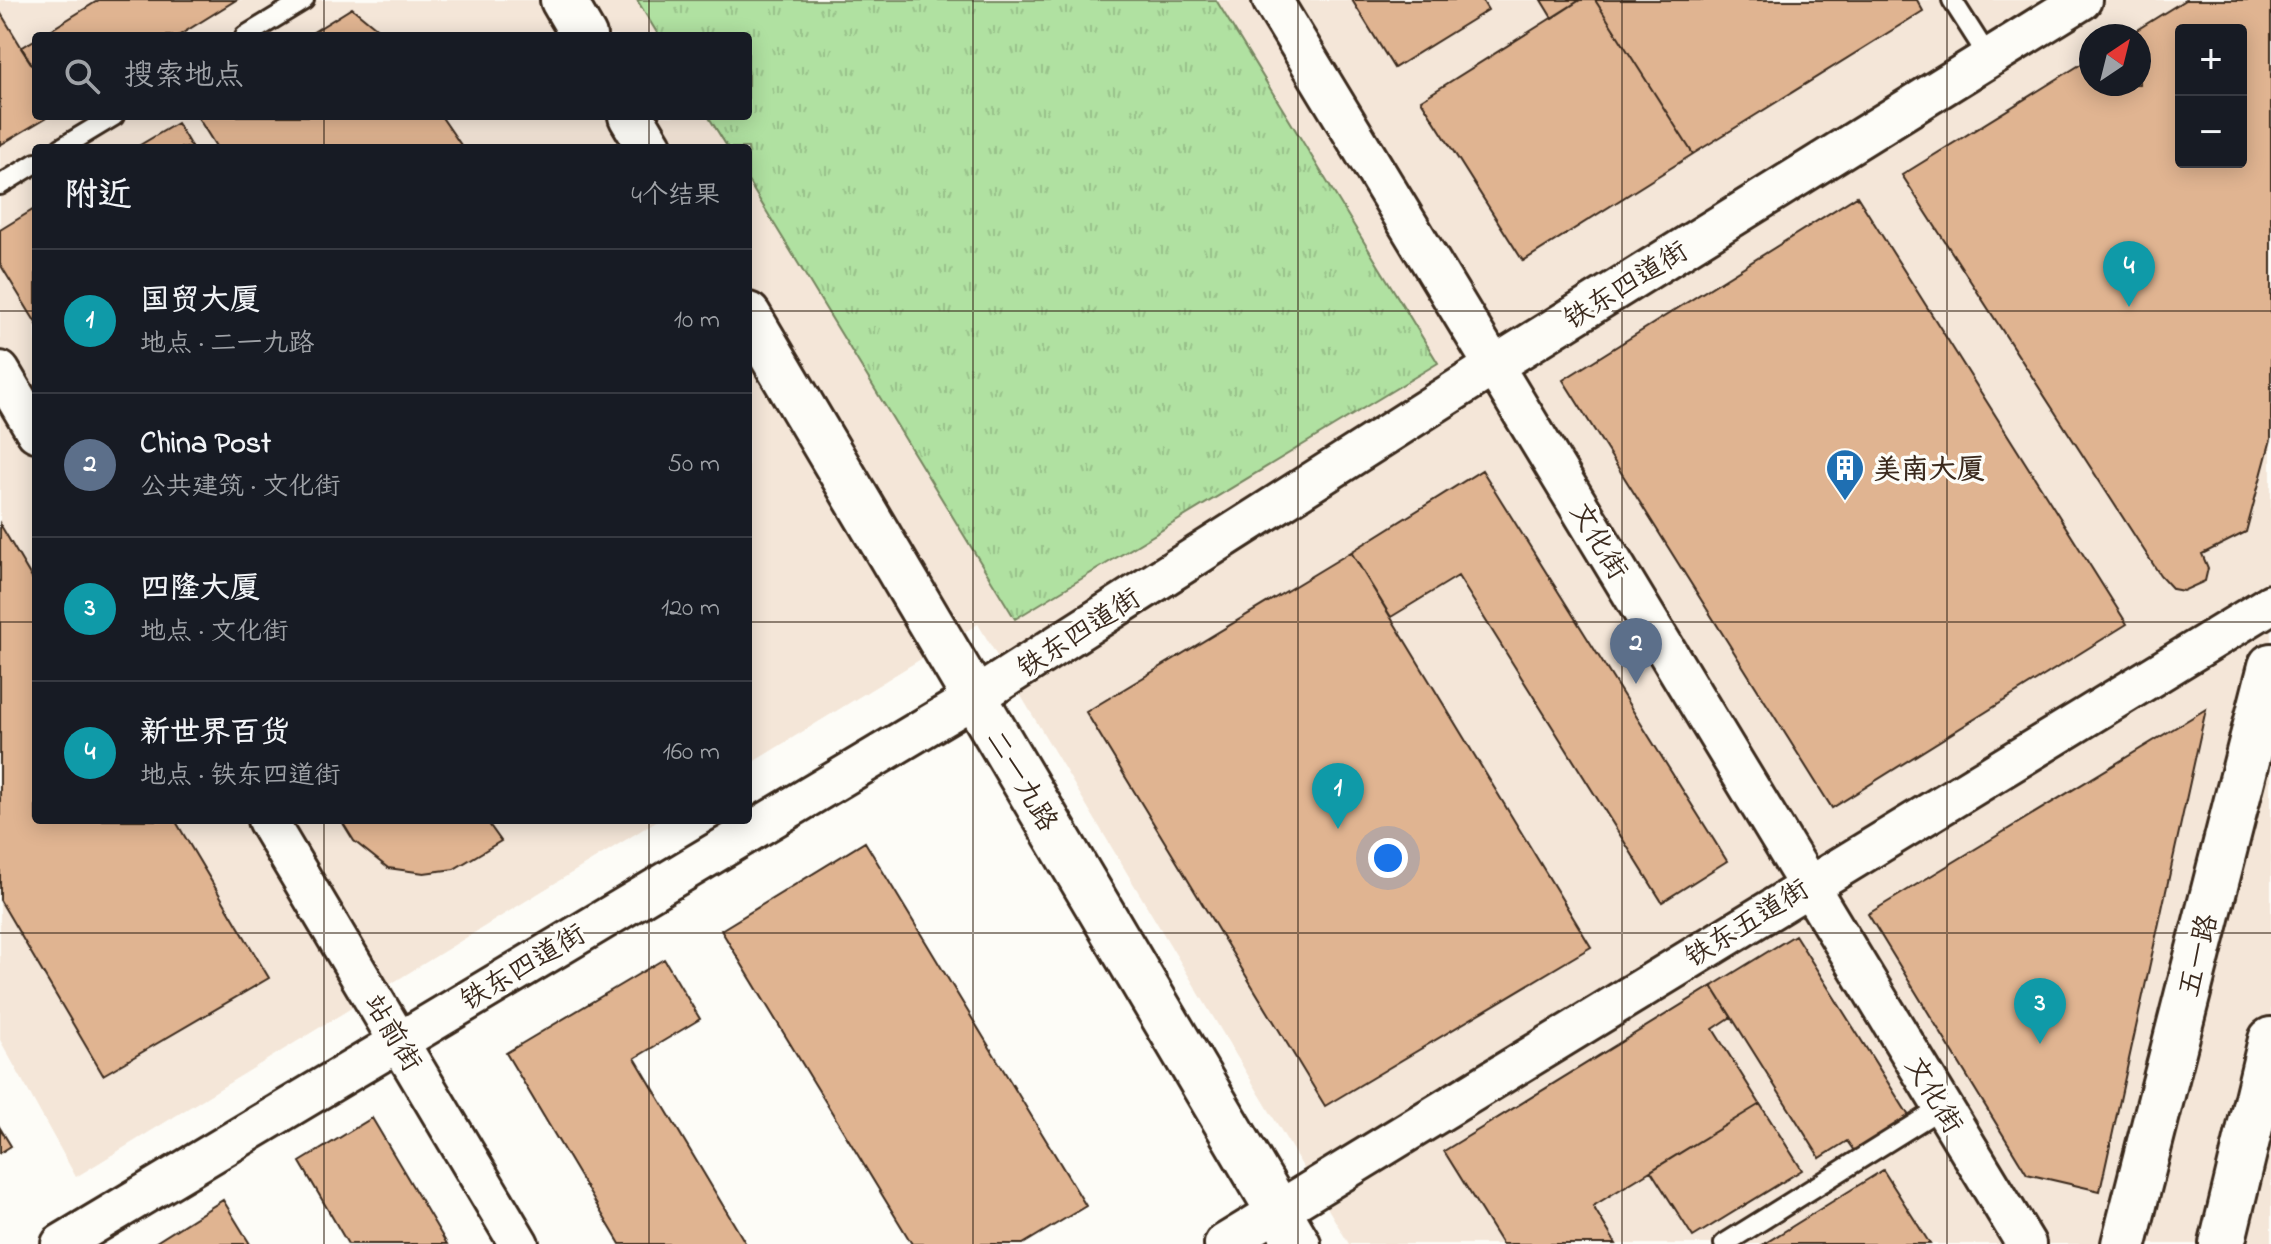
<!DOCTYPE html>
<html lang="zh">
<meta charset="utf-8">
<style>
body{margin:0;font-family:"Indie Flower","LXGW WenKai TC",sans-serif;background:#242831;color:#f1f3f6}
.controls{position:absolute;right:24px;top:24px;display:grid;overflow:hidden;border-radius:8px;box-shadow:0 4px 20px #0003}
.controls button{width:72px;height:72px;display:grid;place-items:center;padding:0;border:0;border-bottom:2px solid #363941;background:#171b24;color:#f1f3f6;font:40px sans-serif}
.compass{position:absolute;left:2079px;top:24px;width:72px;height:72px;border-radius:50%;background:#171b24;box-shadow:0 4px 20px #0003;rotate:35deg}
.you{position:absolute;left:1388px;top:858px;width:28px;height:28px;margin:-20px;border:6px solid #fff;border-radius:50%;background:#1a73e8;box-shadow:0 0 0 12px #1a73e833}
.badge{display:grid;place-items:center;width:52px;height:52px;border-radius:50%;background:#2563eb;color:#fff;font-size:26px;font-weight:700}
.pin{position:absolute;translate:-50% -66px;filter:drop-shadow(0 2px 4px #0008)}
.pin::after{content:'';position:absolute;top:42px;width:28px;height:24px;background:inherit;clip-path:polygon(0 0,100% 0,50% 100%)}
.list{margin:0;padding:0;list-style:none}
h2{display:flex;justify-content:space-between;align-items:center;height:104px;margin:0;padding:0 32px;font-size:34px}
h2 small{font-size:26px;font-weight:400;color:#9ea1a6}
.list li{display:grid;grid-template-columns:52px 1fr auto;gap:24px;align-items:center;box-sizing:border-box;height:144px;padding:0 32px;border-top:2px solid #363941}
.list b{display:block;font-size:30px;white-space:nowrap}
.list p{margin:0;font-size:26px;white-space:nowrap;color:#9ea1a6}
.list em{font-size:26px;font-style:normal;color:#9ea1a6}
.icon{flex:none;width:44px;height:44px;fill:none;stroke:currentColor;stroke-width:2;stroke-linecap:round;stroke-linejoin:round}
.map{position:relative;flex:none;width:2271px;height:1244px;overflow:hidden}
.search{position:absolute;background:#171b24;box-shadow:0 4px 20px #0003;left:32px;top:32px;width:720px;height:88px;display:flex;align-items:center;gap:20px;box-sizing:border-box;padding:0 28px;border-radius:8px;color:#9ea1a6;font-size:30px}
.panel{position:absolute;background:#171b24;box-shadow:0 4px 20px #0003;left:32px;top:144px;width:720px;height:680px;border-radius:8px}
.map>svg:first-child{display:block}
.built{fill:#f4e6d8;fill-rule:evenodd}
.grass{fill:url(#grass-tufts);stroke:#768660;stroke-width:2}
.building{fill:#e0b491;stroke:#3b2a1e;stroke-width:2;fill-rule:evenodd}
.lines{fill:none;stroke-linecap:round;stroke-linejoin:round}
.lane-casing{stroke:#3b2a1e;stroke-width:24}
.street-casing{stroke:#3b2a1e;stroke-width:44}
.secondary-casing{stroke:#3b2a1e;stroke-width:50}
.primary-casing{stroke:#3b2a1e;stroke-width:50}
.lane{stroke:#fdfcf7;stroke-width:18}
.street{stroke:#fdfcf7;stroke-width:38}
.secondary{stroke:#fdfcf7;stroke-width:44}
.primary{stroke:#fdfcf7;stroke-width:44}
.grid{fill:none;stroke:#3b2a1e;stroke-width:2;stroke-opacity:0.55}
.labels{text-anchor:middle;stroke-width:7;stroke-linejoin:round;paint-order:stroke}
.street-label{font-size:28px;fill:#3b2a1e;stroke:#fdfcf7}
.poi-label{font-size:28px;font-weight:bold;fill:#3b2a1e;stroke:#fdfcf7;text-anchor:start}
</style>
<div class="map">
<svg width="2271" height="1244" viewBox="0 0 2271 1244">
<defs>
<pattern id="grass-tufts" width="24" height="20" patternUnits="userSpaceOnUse" patternTransform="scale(2)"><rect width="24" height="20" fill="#b0e1a1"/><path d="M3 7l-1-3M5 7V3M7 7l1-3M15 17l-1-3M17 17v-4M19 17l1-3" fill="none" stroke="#98c18a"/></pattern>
</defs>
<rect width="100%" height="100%" fill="#fdfcf7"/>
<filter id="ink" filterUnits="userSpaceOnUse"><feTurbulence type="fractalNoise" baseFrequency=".0125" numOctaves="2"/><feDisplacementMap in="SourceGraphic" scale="16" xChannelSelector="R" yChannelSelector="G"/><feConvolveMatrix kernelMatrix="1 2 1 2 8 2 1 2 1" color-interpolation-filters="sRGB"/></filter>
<g filter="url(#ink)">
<path class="built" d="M0,0H2271V1244H1349L978,624L748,765V148H36V820H658L76,1177L0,1040ZM2181,30H2241V162H2181ZM36,36H748V116H36ZM2091,36H2139V84H2091Z"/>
<path class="grass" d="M637,0H1216L1438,363L1015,619L748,181V148H728L708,116H748V36H659Z"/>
<path class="building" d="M99,0H236L178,36H41Z
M1352,0H1482L1488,10L1394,68Z
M1541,0H1580L1552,18Z
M1580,0H1595L1693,154L1523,261L1421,100Z
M1595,0H1917L1923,11L1693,154Z
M2185,0H2271V439L2246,532L2202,554L2208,568L2205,581L2183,591L2173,589L2160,575L1902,175L2091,58V84H2139V36H2127ZM2181,30H2241V162H2181Z
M352,8L386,36H307Z
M0,12L36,71V116H49L0,145Z
M36,39V71L21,48Z
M197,116H441L463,148H217Z
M177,123L192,148H135Z
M1857,196L2127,624L1832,808L1563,380Z
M36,208V323L0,264V230Z
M1482,470L1727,861L1662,902L1458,576L1391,617L1351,552Z
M0,524L36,585V820H175L269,978L103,1075L0,900Z
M1351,552L1591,947L1325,1106L1086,712Z
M2206,709L2100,1191L2027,1174L1868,914Z
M341,820H486L501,841L454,869L424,873L388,868L354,841Z
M865,842L1086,1206L1023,1244H912L721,930Z
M1795,935L1909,1116L1854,1151L1847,1141L1820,1158L1712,986Z
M664,959L700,1019L635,1058L746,1244H620L506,1053Z
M1712,986L1731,1017L1713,1029L1760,1104L1593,1206L1616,1244H1502L1444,1151Z
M1760,1104L1802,1170L1693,1237L1651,1171Z
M372,1118L447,1244H348L300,1162Z
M0,1128L11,1146L0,1153Z
M1883,1170L1930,1244H1764Z
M223,1200L250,1244H153Z"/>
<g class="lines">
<defs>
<path id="lane" d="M1952,0L1989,58
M245,36L304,0
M61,148L114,116
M0,185L36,163
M1724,1244L1943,1107"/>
<path id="street" d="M1272,0L2026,1244
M0,371L36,432
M267,820L519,1244
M61,1244L974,698L1495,365L2082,0
M1224,1244L2271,604"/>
<path id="secondary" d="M2124,1244L2271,666
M2222,1244L2271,1040"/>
<path id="primary" d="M563,0L584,36
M631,116L650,148
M748,315L1298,1244"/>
</defs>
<use href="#lane" class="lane-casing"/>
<use href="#street" class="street-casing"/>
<use href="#secondary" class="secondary-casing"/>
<use href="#primary" class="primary-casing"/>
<use href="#lane" class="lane"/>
<use href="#street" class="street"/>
<use href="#secondary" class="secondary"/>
<use href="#primary" class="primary"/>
</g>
</g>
<path class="grid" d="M324,0V36M649,0V36M973,0V1244M1298,0V1244M1622,0V1244M1947,0V1244M324,116V148M649,116V148M0,311H36M748,311H2271M0,622H36M748,622H2271M324,820V1244M649,820V1244M0,933H2271"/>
<defs>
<symbol id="building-pin" viewBox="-11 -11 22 30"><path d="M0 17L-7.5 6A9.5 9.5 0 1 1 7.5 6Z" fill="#1f6fb2" stroke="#fdfcf7"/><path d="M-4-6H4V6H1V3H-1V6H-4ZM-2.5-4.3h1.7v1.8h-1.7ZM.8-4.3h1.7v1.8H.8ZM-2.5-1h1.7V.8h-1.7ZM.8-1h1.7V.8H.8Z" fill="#fff"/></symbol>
</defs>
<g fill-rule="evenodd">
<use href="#building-pin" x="1823" y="446" width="44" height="60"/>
</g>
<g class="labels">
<g class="street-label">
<text transform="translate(1625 284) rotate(-32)" y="10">铁东四道街</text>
<text transform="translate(1600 540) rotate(59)" y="10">文化街</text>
<text transform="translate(1078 632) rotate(-33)" y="10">铁东四道街</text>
<text transform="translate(1023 780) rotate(59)" y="10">二一九路</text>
<text transform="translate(1746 922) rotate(-32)" y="10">铁东五道街</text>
<text transform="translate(2197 955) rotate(-76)" y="10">五一路</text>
<text transform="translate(522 966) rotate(-31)" y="10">铁东四道街</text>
<text transform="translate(394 1032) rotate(59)" y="10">站前街</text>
<text transform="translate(1935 1094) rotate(59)" y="10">文化街</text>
</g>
<g class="poi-label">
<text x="1873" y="478">美南大厦</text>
</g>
</g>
</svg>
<div class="controls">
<button>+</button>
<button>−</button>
</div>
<svg class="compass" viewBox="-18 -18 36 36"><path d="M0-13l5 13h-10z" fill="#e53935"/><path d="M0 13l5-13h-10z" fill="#9ea1a6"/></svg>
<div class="you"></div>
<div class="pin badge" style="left:1338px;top:829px;background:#0f9aa8">1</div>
<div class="pin badge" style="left:1636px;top:684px;background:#5c6f8a">2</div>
<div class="pin badge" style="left:2040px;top:1044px;background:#0f9aa8">3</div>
<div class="pin badge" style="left:2129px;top:307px;background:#0f9aa8">4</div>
<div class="search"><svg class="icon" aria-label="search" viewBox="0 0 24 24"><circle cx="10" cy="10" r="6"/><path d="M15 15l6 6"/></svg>搜索地点</div>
<section class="panel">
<h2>附近<small>4个结果</small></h2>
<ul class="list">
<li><span class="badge" style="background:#0f9aa8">1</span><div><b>国贸大厦</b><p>地点 · 二一九路</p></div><em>10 m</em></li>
<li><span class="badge" style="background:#5c6f8a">2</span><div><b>China Post</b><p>公共建筑 · 文化街</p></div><em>50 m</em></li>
<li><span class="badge" style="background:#0f9aa8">3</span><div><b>四隆大厦</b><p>地点 · 文化街</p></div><em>120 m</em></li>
<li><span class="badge" style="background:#0f9aa8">4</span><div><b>新世界百货</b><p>地点 · 铁东四道街</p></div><em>160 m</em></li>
</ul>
</section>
</div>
